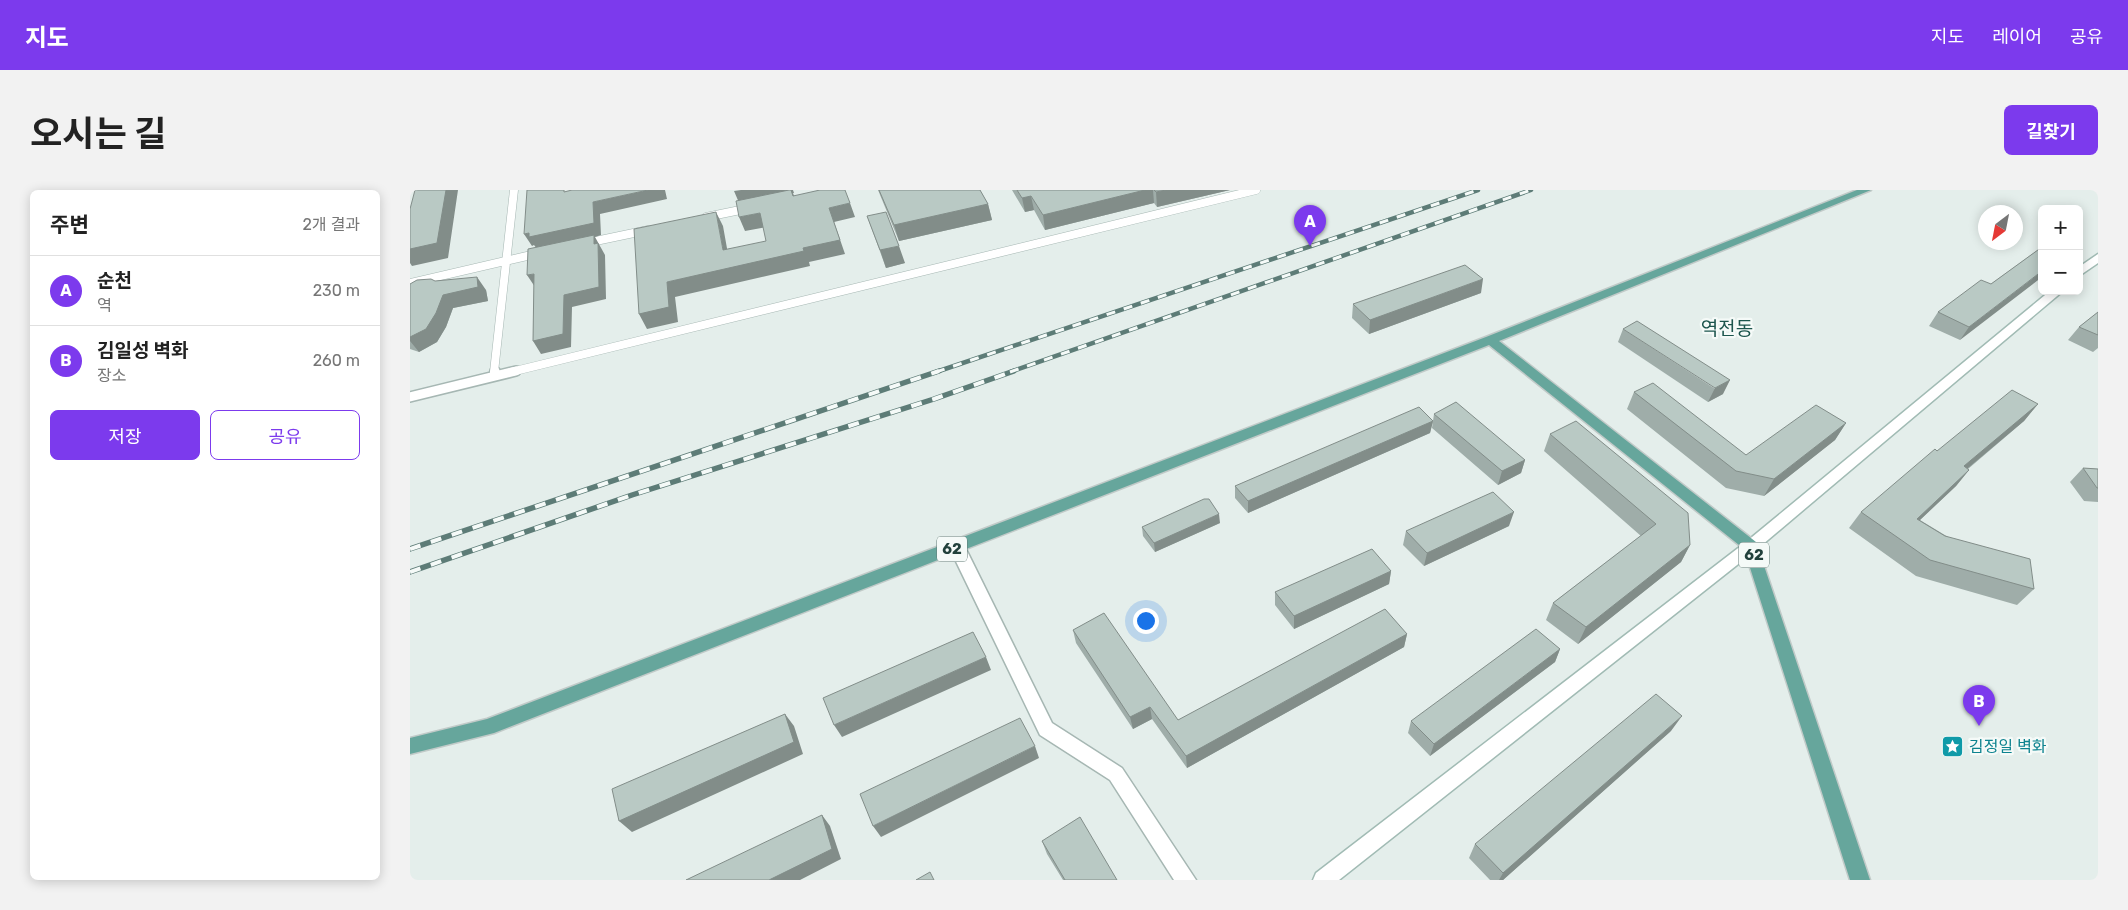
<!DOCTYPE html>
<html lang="ko">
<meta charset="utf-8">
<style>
body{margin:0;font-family:Rubik,"Noto Sans KR",sans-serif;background:#f2f2f2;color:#222}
.controls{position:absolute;right:15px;top:15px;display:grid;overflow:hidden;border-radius:8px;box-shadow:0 2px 12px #0003}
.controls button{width:45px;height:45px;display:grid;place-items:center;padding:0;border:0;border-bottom:1px solid #e0e0e0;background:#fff;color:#222;font:25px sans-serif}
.compass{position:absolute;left:1568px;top:15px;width:45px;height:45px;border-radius:50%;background:#fff;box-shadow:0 2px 12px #0003;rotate:212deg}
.you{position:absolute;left:735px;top:430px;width:18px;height:18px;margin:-12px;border:4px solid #fff;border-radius:50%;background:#1a73e8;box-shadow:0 0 0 8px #1a73e833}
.badge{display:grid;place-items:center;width:32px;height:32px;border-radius:50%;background:#7c3aed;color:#fff;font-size:16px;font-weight:700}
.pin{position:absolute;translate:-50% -41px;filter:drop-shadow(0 1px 2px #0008)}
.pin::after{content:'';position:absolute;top:26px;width:18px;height:15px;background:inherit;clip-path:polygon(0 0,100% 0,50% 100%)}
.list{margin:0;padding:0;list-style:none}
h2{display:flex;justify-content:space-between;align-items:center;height:65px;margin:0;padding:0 20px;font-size:21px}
h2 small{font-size:16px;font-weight:400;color:#767676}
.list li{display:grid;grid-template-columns:32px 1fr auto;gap:15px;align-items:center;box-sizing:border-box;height:70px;padding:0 20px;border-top:1px solid #e0e0e0}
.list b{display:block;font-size:19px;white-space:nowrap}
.list p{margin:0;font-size:16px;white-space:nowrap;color:#767676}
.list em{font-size:16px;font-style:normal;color:#767676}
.actions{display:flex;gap:10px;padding:15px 20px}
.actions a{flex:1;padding:11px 0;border:1px solid #7c3aed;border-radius:8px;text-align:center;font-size:18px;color:#7c3aed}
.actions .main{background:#7c3aed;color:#fff}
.map{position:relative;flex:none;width:1688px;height:690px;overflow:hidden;border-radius:8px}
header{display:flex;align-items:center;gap:30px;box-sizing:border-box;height:70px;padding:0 25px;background:#7c3aed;color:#fff}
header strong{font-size:24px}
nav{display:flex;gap:28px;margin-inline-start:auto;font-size:18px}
.intro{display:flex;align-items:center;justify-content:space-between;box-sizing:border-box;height:120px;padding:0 30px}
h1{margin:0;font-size:35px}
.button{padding:12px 22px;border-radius:8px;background:#7c3aed;color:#fff;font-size:18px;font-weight:700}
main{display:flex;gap:30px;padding:0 30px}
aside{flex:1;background:#fff;border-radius:8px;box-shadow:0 2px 12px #0003}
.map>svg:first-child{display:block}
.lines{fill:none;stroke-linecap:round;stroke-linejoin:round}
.service-far1-casing{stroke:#a6b7b3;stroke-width:9}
.service-casing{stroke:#a6b7b3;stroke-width:12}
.minor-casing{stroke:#a6b7b3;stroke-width:3}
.secondary-casing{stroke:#a1bbb4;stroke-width:3}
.primary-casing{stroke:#c1cac8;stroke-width:3}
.service-far1{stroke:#fff;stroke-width:8}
.service{stroke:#fff;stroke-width:9}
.minor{fill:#fff;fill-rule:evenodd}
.secondary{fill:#fff;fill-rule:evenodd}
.primary{fill:#66a69c;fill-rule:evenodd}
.rail-far1-casing{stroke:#5d7c77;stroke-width:4.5}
.rail-casing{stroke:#5d7c77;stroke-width:5.5}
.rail-far1{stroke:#f5faf8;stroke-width:3;stroke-dasharray:9;stroke-linecap:butt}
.rail{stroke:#f5faf8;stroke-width:4;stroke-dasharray:11;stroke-linecap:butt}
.wall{fill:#9fada9}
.shaded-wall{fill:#828d89}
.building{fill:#b9c9c4;stroke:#828d89}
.labels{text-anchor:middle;stroke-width:4.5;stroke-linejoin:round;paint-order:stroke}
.shield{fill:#f5faf8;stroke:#617874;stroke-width:1}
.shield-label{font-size:15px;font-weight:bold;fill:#22413c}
.culture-label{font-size:16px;fill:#0d838f;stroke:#f5faf8;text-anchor:start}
.quarter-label{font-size:19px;fill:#1c554d;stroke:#f5faf8}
</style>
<header>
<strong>지도</strong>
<nav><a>지도</a><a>레이어</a><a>공유</a></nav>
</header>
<div class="intro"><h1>오시는 길</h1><a class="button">길찾기</a></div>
<main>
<aside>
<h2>주변<small>2개 결과</small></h2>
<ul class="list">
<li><span class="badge">A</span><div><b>순천</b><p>역</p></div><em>230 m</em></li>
<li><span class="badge">B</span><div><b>김일성 벽화</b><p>장소</p></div><em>260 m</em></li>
</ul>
<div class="actions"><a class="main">저장</a><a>공유</a></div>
</aside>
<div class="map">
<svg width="1688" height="690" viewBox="0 0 1688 690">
<rect width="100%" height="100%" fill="#e4eeeb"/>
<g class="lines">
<defs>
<path id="service-far1" d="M296,27L340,18
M176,53L238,40
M0,93L130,63
M84,182L104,0
M101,182L846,0"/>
<path id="service" d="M84,186L85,181
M0,207L106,181"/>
<path id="minor" d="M547,351L552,353L555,357L642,533L712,578L786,690H764L700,590L630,545L539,357L542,353Z"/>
<path id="secondary" d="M1688,64V73L1669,86V77Z
M1640,101H1653L1346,360L929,690H903L906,683L1336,352Z"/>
<path id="primary" d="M1447,0H1461L1089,151L1346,352L1460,690H1440L1334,359L1079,155L84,543L0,564V548L77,529L1076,147Z"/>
</defs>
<use href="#service-far1" class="service-far1-casing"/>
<use href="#service" class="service-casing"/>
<use href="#minor" class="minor-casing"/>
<use href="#secondary" class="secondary-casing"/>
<use href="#primary" class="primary-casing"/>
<use href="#service-far1" class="service-far1"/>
<use href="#service" class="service"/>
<use href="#minor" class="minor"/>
<use href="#secondary" class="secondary"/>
<use href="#primary" class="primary"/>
<defs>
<path id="rail-far1" d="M526,182L1068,0
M600,182L1121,0"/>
<path id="rail" d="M0,359L529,181
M0,382L222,305L524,209L604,181"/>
</defs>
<use href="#rail-far1" class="rail-far1-casing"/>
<use href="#rail" class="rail-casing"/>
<use href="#rail-far1" class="rail-far1"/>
<use href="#rail" class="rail"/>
</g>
<path class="wall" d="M468,0H570L578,14L582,30L489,51Z
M602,0H820L747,17L744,13L635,40L624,20L615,22Z
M457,26L495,73L476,78Z
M1632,57L1550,150L1519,136L1528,122L1581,94Z
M25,91L76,100L78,111L43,118L36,137L27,152L9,162L0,159V94Z
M1071,103L959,144L942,128L943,114Z
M1688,122V158L1683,162L1658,150L1669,137Z
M1213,139L1313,204L1298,212L1208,152Z
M1224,202L1336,265L1436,233L1425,250L1354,306L1316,298L1217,219Z
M1628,214L1614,231L1558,279L1559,280L1546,296L1510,330L1624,399L1607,415L1506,386L1439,338L1451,322L1527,261Z
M1024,224L1115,270L1111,283L1088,295L1022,238Z
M1023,231L1020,243L838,323L825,308V296Z
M1140,244L1280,355L1271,372L1168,454L1136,430L1143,413L1231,346L1134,261Z
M1673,278L1688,279V312L1674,311L1660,292Z
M810,333L745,362L733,346L732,337Z
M1099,336L1014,376L993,355L996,341Z
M981,381L979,394L884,439L865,415V402Z
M663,440L768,530L997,444L994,457L777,578L742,529L723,539L666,453Z
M1150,459L1145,472L1020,566L998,543L1001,531Z
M1261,541L1093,690H1080L1059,668L1065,654Z
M632,651L707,690H653L637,664Z"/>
<path class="shaded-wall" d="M36,0H48L38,68L2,76L0,73V59Z
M238,0H255L257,9L190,24L191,45L185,47L195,65L196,109L162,117L161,157L131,164L123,151L127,59L124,55L122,56L114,44L119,43L183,12Z
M331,0H383L384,3H383L387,14L330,15L324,1Z
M735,0H743L744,13L635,40L633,25Z
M756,0H820L747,17L746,2Z
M621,6L624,20L615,22L612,8Z
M440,13L445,27L424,32L435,64L399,72L400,76L265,107L268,132L237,139L229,124L257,92L393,58L419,18Z
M578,14L582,30L489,51L484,35Z
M306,22L313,36L320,75L313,60Z
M350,23L356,37L335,41L329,27Z
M489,56L495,73L476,78L470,60Z
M1632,81V87L1550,150L1559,137Z
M124,84L125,97L117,85Z
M67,87L76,100L78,111L43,118L36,137L27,152L9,162L0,151V147L33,105Z
M1073,89L1071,103L959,144L960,130Z
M1320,190L1313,204L1298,212L1305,198Z
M1628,214L1614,231L1540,293L1554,276Z
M1023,231L1020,243L838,323V311Z
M1436,233L1425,250L1354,306L1364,289Z
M1115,270L1111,283L1088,295L1092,281Z
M1559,280L1546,296L1494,345L1507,329Z
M1104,322L1099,336L1014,376L1017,363Z
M809,324L810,333L745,362L744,353Z
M1280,355L1271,372L1168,454L1176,437Z
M981,381L979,394L884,439V426Z
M997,444L994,457L777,578L776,566Z
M1150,459L1145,472L1020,566L1024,554Z
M576,467L581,480L432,547L424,535Z
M740,517L742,529L723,539L720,527Z
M375,524L384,536L393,564L222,642L209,631Z
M1272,526L1261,541L1093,690H1089L1093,683Z
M625,556L629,568L471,647L463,636Z
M412,625L420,636L431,669L390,690H359Z"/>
<path class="building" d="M5,0H36L27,53L0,59V19Z
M117,0H154V2L162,0H238L183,12L184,33L119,47V43L114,44Z
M379,0H381L383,6L410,0H435L440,13L419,18L430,50L393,58L394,61L257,92L259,117L229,124L224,39L306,22L313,60L356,51L350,23L329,27L326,11Z
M469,0H570L578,14L484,35Z
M607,0H735L633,25L621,6L612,8Z
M744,0H756L746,2Z
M476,22L489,56L470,60L457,26Z
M184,45V54L188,53L189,97L154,105L153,144L123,151L124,84L117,85L118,59Z
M1632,57V81L1559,137L1528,122L1571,90L1581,94Z
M1055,75L1073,89L960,130L943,114Z
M67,87L68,97L33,105L26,123L16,139L0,147V94L7,90L21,89L25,91Z
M1688,122V145L1669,137Z
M1227,131L1320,190L1305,198L1213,139Z
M1243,193L1336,265L1406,215L1436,233L1364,289L1326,281L1224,202Z
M1602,200L1628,214L1554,276L1559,280L1507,329L1535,346L1620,369L1624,399L1520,370L1451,322L1525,259L1527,261Z
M1046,212L1115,270L1092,281L1024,224Z
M1009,217L1023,231L838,311L825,296Z
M1166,231L1278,323L1280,355L1176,437L1143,413L1246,334L1140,244Z
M1673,278L1688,279V298H1687Z
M1083,302L1104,322L1017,363L996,341Z
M794,309H799L809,324L744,353L732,337Z
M962,359L981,381L884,426L865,402Z
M975,419L997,444L776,566L740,517L720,527L663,440L694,423L768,530Z
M1126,439L1150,459L1024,554L1001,531Z
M563,442L576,467L424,535L413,508Z
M1246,504L1272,526L1093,683L1065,654Z
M375,524L384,552L209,631L202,599Z
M610,528L625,556L463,636L450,604Z
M412,625L422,659L359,690H276Z
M670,627L707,690H655L632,651Z
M520,682L524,690H506Z"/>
<defs>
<symbol id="sight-square" viewBox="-11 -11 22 22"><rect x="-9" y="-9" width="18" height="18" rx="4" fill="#0f9aa8" stroke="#f5faf8"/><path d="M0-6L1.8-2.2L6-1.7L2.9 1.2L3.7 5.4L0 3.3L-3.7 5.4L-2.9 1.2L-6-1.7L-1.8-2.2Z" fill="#fff"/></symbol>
</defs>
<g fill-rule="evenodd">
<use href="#sight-square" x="1530" y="544" width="25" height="25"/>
</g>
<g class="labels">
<g class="shield">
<rect x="527" y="346.5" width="30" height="25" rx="4"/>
<rect x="1329" y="352.5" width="30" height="25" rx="4"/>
</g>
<g class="shield-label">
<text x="542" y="364">62</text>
<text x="1344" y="370">62</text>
</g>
<g class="culture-label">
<text x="1559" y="562">김정일 벽화</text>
</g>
<g class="quarter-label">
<text x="1317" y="145">역전동</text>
</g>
</g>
</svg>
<div class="controls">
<button>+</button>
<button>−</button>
</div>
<svg class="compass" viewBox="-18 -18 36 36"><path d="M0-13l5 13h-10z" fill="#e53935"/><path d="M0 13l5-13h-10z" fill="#767676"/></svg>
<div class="you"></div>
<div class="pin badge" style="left:900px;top:56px">A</div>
<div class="pin badge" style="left:1569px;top:536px">B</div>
</div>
</main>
